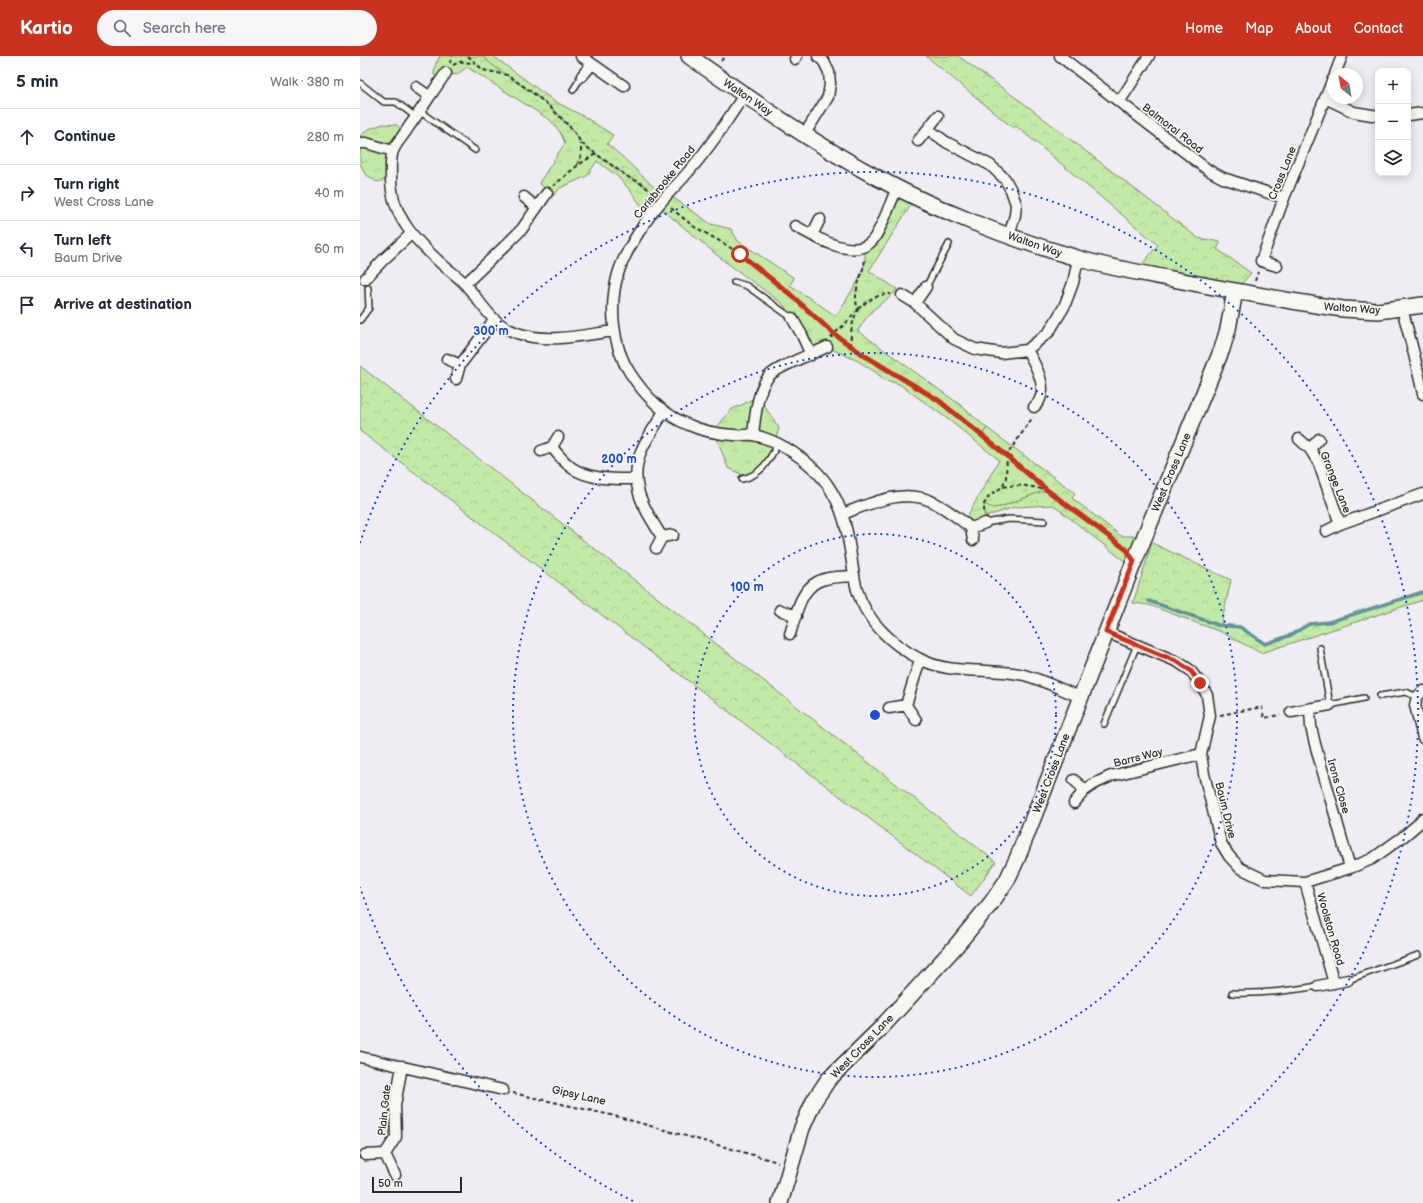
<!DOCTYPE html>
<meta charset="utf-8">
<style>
body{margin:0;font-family:"Balsamiq Sans",sans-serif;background:#f6f6f7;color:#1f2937}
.controls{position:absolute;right:12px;top:12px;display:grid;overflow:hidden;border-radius:8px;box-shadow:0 2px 10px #0003}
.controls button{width:36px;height:36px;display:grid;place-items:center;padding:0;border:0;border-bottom:1px solid #e0e1e3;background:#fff;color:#1f2937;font:20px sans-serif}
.compass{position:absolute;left:967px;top:12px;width:36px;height:36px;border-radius:50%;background:#fff;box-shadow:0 2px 10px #0003;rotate:329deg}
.scale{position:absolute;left:12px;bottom:10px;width:90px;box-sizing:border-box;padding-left:4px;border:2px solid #2b2b2b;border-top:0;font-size:11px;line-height:14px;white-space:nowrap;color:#2b2b2b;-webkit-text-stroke:3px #f6f6f2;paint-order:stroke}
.stop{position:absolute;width:12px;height:12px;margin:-9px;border:3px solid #c8321e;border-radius:50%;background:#fff}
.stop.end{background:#c8321e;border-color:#fff;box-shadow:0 1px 4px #0008}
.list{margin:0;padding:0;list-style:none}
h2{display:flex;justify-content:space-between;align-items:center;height:52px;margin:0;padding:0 16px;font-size:17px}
h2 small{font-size:13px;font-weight:400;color:#747a83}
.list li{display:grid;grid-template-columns:26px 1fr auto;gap:12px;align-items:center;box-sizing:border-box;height:56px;padding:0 16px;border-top:1px solid #e0e1e3}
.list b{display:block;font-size:15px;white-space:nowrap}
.list p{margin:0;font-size:13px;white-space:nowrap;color:#747a83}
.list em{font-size:13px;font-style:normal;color:#747a83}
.icon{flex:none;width:22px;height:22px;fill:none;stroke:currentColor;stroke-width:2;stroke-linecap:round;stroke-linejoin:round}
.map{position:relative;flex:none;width:1063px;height:1147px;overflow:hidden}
header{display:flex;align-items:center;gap:24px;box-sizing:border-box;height:56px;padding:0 20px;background:#c8321e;color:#fff}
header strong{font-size:19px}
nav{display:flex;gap:22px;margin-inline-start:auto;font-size:14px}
.search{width:280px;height:36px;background:#f6f6f7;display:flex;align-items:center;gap:10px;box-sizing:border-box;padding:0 14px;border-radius:22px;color:#747a83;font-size:15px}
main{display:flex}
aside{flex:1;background:#fff}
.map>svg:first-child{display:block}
.grass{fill:url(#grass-tufts);stroke:#768a68}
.forest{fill:url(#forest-crowns);stroke:#768a68}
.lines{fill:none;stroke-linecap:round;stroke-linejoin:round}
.stream{stroke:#629397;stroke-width:3.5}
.lane-casing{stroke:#2b2b2b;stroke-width:8}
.street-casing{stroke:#2b2b2b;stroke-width:13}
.secondary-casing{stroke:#2b2b2b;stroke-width:18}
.path{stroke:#2b2b2b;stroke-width:2;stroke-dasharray:4 3;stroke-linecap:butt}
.lane{stroke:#f6f6f2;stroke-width:5}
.street{stroke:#f6f6f2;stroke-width:10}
.secondary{stroke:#f6f6f2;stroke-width:15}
.route{stroke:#c8321e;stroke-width:5}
.ring{fill:none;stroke:#1d4ed8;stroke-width:2;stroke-dasharray:2 4}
.labels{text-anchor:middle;stroke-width:3.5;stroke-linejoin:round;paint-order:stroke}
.street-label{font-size:11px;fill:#2b2b2b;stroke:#f6f6f2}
.centre{fill:#1d4ed8;stroke:#f6f6f2;stroke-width:2}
.ring-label{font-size:12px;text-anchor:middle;font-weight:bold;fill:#1d4ed8;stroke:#f6f6f2;stroke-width:3.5;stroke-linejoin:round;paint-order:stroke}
</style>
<header>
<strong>Kartio</strong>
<div class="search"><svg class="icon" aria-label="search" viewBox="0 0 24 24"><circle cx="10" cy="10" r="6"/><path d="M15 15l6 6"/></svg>Search here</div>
<nav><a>Home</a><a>Map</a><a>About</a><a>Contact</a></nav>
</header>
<main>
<aside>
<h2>5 min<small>Walk · 380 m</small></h2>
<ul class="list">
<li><svg class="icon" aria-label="ahead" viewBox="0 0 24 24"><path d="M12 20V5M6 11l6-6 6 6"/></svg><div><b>Continue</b></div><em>280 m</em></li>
<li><svg class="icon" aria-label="right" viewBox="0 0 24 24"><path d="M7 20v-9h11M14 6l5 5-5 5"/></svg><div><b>Turn right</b><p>West Cross Lane</p></div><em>40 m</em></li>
<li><svg class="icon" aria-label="left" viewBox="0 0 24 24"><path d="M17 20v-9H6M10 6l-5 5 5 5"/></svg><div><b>Turn left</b><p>Baum Drive</p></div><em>60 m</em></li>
<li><svg class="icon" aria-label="arrive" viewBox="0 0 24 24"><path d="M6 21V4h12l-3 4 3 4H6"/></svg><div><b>Arrive at destination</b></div></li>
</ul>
</aside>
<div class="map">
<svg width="1063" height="1147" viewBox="0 0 1063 1147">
<defs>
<pattern id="grass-tufts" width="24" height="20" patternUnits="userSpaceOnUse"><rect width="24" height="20" fill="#c2eaa6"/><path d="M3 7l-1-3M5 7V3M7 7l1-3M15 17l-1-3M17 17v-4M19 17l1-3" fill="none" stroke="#a7c98f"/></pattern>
<pattern id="forest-crowns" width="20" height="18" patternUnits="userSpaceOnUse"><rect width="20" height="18" fill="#c2eaa6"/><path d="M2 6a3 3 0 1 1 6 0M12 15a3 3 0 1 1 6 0" fill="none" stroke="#a7c98f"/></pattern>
</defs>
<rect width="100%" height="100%" fill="#efecf3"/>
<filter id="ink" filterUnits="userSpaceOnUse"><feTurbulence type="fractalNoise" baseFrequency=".025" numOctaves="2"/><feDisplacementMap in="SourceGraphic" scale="8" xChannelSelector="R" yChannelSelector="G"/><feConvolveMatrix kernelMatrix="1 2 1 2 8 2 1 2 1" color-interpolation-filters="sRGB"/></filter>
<g filter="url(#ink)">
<path class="grass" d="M80,0H123L132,8L189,50L217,80L221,87L268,121L282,128L301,144L308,138L351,168L371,173L378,185L434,222L430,229L476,260L498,225L505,207V190L537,132L556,141L509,215L537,233C532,241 525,244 518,250C509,257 503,266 498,275L599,348L627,372L622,379L687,434L640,451L624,454L625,467L604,466L639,404L585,361L539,328L525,324L515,316L498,305L467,291L451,299L437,269L423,248L363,204L298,150L292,158L280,148L269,133L257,120L237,105L227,120L200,132L193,140L179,127L205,87L200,76L190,64L107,11L96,19L86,17L80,26L74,19L75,9Z
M23,68L37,69L43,76L33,95L31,123L17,126L5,118L0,107V80L9,73Z
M399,342L419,372L410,402L389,422L368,412L357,383V371L372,353L380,350L392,343Z"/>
<path class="forest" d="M123,0H133L194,45L223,60L253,79L247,88C268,104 285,124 305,141L302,145L282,128L268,121L221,87C204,53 161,30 131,8Z
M566,0H598L670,52L838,182L861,186L857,193L891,217L875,235L776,216L798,189L656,70L653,72Z
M0,310L636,806L611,840L0,375Z
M627,372L715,437L712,442L761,480H784L772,511L693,449L655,451L625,461L624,448L633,452L640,451L686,434L622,379Z
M792,487L871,524L861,569L880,571L905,588L931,579L949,568L969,566L1063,536V544L901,597L861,576L789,549L773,547Z"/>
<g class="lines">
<path class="stream" d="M789,545L858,569L880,571L905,588L931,579L949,568L969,566L1063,536"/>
<defs>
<path id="lane" d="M0,27L20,43L24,46H36L56,61
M213,34L222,20
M59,55L115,94
M374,226L387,230L432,262
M566,231L589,188
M0,264L9,252L8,232
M382,423C401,419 409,405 417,389
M625,467L649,463L684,465
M960,592L970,649L1004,642
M1020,640L1046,636L1057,641
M744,668L777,589
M988,924L1058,899
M872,937C900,938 929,935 958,930"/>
<path id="street" d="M221,0L264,30
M700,0L848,114L863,122L924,142
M435,3L437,0
M86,17C73,35 61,54 48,72C44,79 36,87 33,95C30,103 31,114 31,122C31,161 57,186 84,210C91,216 99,221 105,228C122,247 131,268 157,277C188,288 223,279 254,275
M975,18L982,0
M222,20L232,8
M56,31L69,40
M384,39C367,65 350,91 329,115C320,126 310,135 301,146C286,163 264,197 258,218C249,249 252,290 270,317C285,340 303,359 329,369C342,375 359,378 374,379C380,380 387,378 393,379C415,383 438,398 454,413C475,433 485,459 489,488C492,503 493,519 497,534C506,564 531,588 558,602C590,620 629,611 664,619C683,624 702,634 720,641
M965,42L994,56L1018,60
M760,45L789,0
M1048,59L1063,57
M568,73L586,86L630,109L645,123L651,134L656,148L655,159L649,180
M444,79L468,41L470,28L469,16L464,6L458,0
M558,85L578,60
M0,87H6L33,95
M164,141L176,151
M435,170C453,180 494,205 512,185C522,173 530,147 537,132
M452,179L460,163
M917,210L901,205L924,142L973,23
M5,223L23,204L51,178
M105,228L147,188L162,173L187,137
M542,239L555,247L594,283L615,293L641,297L667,294L689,276L704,251L713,227L718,203
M555,247L566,231
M1042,252L1054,298L1063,338
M432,262L442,279L451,299
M667,294C674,306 687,329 680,343C679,346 676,349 674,351
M87,303L100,309
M96,323L100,309L134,264
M393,379C395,362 397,334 409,320C417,311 454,297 467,291
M939,383L950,393L959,408L980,468
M192,391C198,399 204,406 212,412C230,424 255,423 276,423
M950,393L959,383
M181,395L192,391L198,381
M483,458C511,447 546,431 575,447C588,454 600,463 611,472
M966,475L980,468L1063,438
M302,481C284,452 267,428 282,393C288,380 297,368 304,355
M613,484L611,472L625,467
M296,492L302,481L313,479
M420,554L436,560
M746,576L818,606L830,614L840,627L847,639L850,660L841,698L844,718L861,787L869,800L880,812L905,824L945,826L990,812L1012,803L1044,780L1057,769L1063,762
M430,578C436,560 439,536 457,526C468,520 483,521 494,520
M1063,635L1057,641L1055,649L1063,682
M546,649L560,604
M529,652L546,649L556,664
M950,653L951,671L955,688L990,812
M931,656L970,649
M714,724L725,734
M714,747L725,734L734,728L751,720L841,698
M945,826L974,927
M958,930L988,924
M0,1001L143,1034
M25,1098L35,1119
M5,1099L25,1098L36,1081L35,1049L42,1010"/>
<path id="secondary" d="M329,0C390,43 451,86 516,121C577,154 650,183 717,202C746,211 777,216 807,222C857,232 907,241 956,249L983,253L1018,255L1063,249
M420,1147L442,1072L454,1045L468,1024L519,974L595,891L632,846L647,824L657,803L772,511L862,293L868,273L875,235"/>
</defs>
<use href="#lane" class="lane-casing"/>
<use href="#street" class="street-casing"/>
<use href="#secondary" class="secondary-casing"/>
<path class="path" d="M108,0L123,14L147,19L172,36L189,50L210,71L217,80L221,87L268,121L282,128L293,137
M361,5L365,0
M90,7L92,0
M93,9L100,6L114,7
M217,109L221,101V87
M193,130L217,110L237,97
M311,152L333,170L363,187L380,198L430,238L474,278L505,300L578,344L647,399L687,434L765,493
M895,225L898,216
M498,253C508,244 517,238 531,238
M471,282L474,278L487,266L495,256
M491,290C490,276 492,266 498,253C491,235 504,219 505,202
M643,431C657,428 671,430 685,434
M624,456V448L629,440L642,431L646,422L647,399L673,361
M860,659L902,651L904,662L920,659
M153,1037L255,1060L418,1106"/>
<use href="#lane" class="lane"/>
<use href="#street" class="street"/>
<use href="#secondary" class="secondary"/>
</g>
</g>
<g class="lines" filter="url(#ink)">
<path class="route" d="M380,198L430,238L474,278L505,300L578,344L647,400L687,434L767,494L774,505L746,576L818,606L830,614L840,627"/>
</g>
<g class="ring">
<circle cx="515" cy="659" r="181"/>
<circle cx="515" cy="659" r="362"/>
<path d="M273 1145A543 543 0 0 1 0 831M0 487A543 543 0 1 1 757 1145"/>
</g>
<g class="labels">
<g class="street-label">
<text transform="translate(388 41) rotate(34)" y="4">Walton Way</text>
<text transform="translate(813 72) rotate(38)" y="4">Balmoral Road</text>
<text transform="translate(922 117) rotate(-68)" y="4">Cross Lane</text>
<text transform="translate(304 126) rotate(-51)" y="4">Carisbrooke Road</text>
<text transform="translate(675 188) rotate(19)" y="4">Walton Way</text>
<text transform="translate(992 252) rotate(4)" y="4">Walton Way</text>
<text transform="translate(811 416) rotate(-67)" y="4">West Cross Lane</text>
<text transform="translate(976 426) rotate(68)" y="4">Grange Lane</text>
<text transform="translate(778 701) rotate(-14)" y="4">Barrs Way</text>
<text transform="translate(691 717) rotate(-69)" y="4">West Cross Lane</text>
<text transform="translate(979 730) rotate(74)" y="4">Irons Close</text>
<text transform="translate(866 754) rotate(76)" y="4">Baum Drive</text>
<text transform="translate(971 873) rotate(74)" y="4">Woolston Road</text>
<text transform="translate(502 990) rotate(-46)" y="4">West Cross Lane</text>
<text transform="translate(219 1039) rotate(13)" y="4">Gipsy Lane</text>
<text transform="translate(24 1054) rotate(-84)" y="4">Plain Gate</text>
</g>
</g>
<circle cx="515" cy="659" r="6" class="centre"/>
<g class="ring-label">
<text x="131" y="279">300 m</text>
<text x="259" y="407">200 m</text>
<text x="387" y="535">100 m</text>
</g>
</svg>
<div class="controls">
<button>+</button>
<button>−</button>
<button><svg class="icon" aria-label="layers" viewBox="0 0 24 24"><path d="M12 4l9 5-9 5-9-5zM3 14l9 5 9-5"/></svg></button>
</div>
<svg class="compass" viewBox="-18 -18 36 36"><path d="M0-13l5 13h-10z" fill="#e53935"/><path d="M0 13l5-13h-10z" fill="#747a83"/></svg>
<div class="scale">50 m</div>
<div class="stop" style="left:380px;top:198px"></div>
<div class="stop end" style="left:840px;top:627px"></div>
</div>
</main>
